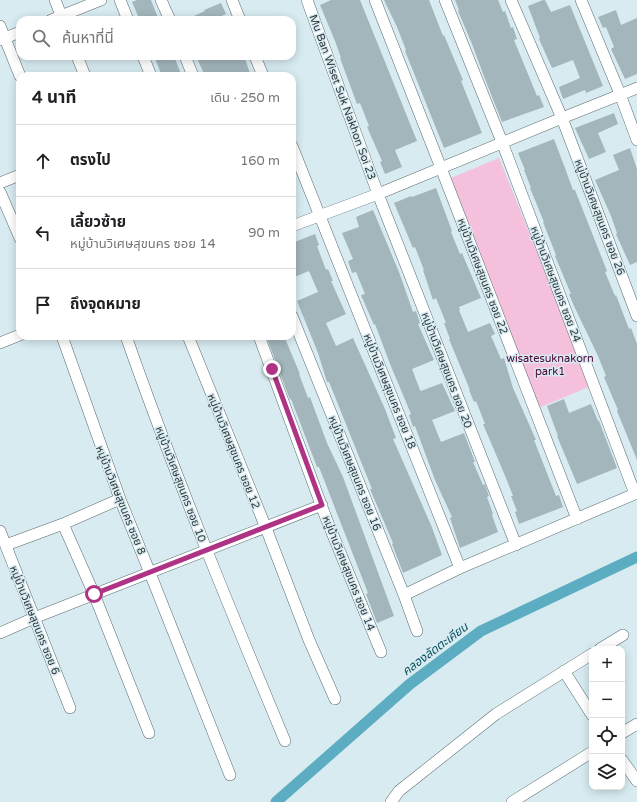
<!DOCTYPE html>
<html lang="th">
<meta charset="utf-8">
<style>
body{margin:0;font-family:"Varela Round","Noto Sans Thai",sans-serif;background:#f2f2f2;color:#202124}
.controls{position:absolute;right:12px;bottom:12px;display:grid;overflow:hidden;border-radius:8px;box-shadow:0 2px 10px #0003}
.controls button{width:36px;height:36px;display:grid;place-items:center;padding:0;border:0;border-bottom:1px solid #e0e0e0;background:#fff;color:#202124;font:20px sans-serif}
.stop{position:absolute;width:12px;height:12px;margin:-9px;border:3px solid #af3384;border-radius:50%;background:#fff}
.stop.end{background:#af3384;border-color:#fff;box-shadow:0 1px 4px #0008}
.list{margin:0;padding:0;list-style:none}
h2{display:flex;justify-content:space-between;align-items:center;height:52px;margin:0;padding:0 16px;font-size:17px}
h2 small{font-size:13px;font-weight:400;color:#757577}
.list li{display:grid;grid-template-columns:26px 1fr auto;gap:12px;align-items:center;box-sizing:border-box;height:72px;padding:0 16px;border-top:1px solid #e0e0e0}
.list b{display:block;font-size:15px;white-space:nowrap}
.list p{margin:0;font-size:13px;white-space:nowrap;color:#757577}
.list em{font-size:13px;font-style:normal;color:#757577}
.icon{flex:none;width:22px;height:22px;fill:none;stroke:currentColor;stroke-width:2;stroke-linecap:round;stroke-linejoin:round}
.map{position:relative;flex:none;width:637px;height:802px;overflow:hidden}
.search{position:absolute;background:#fff;box-shadow:0 2px 10px #0003;left:16px;top:16px;width:280px;height:44px;display:flex;align-items:center;gap:10px;box-sizing:border-box;padding:0 14px;border-radius:12px;color:#757577;font-size:15px}
.panel{position:absolute;background:#fff;box-shadow:0 2px 10px #0003;left:16px;top:72px;width:280px;height:268px;border-radius:12px}
.map>svg:first-child{display:block}
.green{fill:#f4c0dc}
.lines{fill:none;stroke-linecap:round;stroke-linejoin:round}
.canal{stroke:#5dadc2;stroke-width:11}
.building{fill:#a3b6bb}
.street-casing{stroke:#5a6b70;stroke-width:12}
.street{stroke:#fff;stroke-width:11}
.route{stroke:#af3384;stroke-width:5}
.labels{text-anchor:middle;stroke-width:3;stroke-linejoin:round;paint-order:stroke}
.street-label{font-size:11px;fill:#2f3739;stroke:#d7ebf1}
.park-label{font-size:11px;fill:#4d0537;stroke:#d7ebf1}
.water-label{font-size:12px;font-style:italic;fill:#054e5e;stroke:#d7ebf1}
</style>
<div class="map">
<svg width="637" height="802" viewBox="0 0 637 802">
<rect width="100%" height="100%" fill="#d7ebf1"/>
<path class="green" d="M499,158L591,386L536,409L446,180Z"/>
<g class="lines">
<path class="canal" d="M276,802L410,684L481,631L637,557"/>
</g>
<path class="building" d="M137,0H151L159,20H135L139,18L132,2Z
M331,0H360L417,141L395,150L402,167L385,174L380,162L382,161L367,127L369,126L360,103L357,104L340,58H341L335,41L320,5Z
M384,0H429L443,36L444,35L463,80L461,81L482,133L444,148L405,51L406,50L397,27Z
M455,0H498L503,12L505,11L511,28L513,27L517,39L514,40L537,96L539,95L544,107L502,122L485,79L472,44L458,11L459,10Z
M543,0H545L551,12L570,5L603,86L586,93L585,90L563,99L559,87L580,78L573,60L552,68L539,39L540,38L528,6Z
M221,3L226,14L212,20H185L205,11L204,10Z
M616,10L621,25L637,18V74L625,79L611,49L614,47L606,27L603,28L598,17Z
M154,56H174L181,74L177,76H162Z
M196,56H244L251,76H205Z
M614,113L618,124L598,133L606,152L589,159L575,128Z
M554,139L565,168L573,190H575L607,271L605,272L615,296L616,295L629,329L631,328L637,344V460L617,411L618,410L604,377L606,376L598,356L574,306L569,294H571L555,256L556,255L543,222H544L530,188H531L524,170H525L518,153Z
M630,148L637,169V262L630,265L616,234L617,233L611,216L595,180L619,170L613,155Z
M436,188L452,231L451,232L460,254L462,253L481,298L459,307L460,310H459L468,332L490,323L495,334L491,336L501,359L504,358L513,388L536,440H534L556,496L559,495L563,507L519,524L515,512L517,511L511,496H513L506,478L483,424H485L476,401L474,402L469,390H470L449,339H450L444,323H446L436,298L433,300L423,270H424L415,247L413,248L394,203L411,196L412,197Z
M373,210L399,272L413,312L416,311L420,323L418,324L434,360L412,369L420,390L421,391L442,383L455,411L432,420L441,442L464,433L475,462H473L483,485L485,484L489,496L487,497L493,514L492,515L498,532L460,548L450,518L452,517L435,480L415,426L413,427L409,415L411,414L390,364L375,324L374,325L361,295L365,294L356,272L352,273L348,261L353,259L342,233L359,227L356,217Z
M315,234L319,245L317,246L326,270L328,269L333,281H331L346,314L326,323L336,346L353,338L385,409L396,438L393,439L431,525L442,555L403,573L392,544L393,543L370,489H372L329,382H327L318,353L297,301L318,292L309,271L292,278V243Z
M266,336H284L300,374H299L308,398L310,397L327,443L343,477L394,616L377,623L366,594L368,593L319,467H317L291,399L290,400Z
M564,399L569,413L591,404L598,421H599L617,468L577,484L557,436H558L547,406Z"/>
<g class="lines">
<defs>
<path id="street" d="M55,0L63,20
M120,0L128,20
M161,0L170,20
M232,0L240,20
M307,0L378,194L516,545
M375,0L441,168L577,519
M445,0L502,142L635,494
M511,0L562,118L637,316
M581,0L620,94L637,140
M51,20L101,0
M0,26L20,76
M0,40L20,32
M77,56L85,76
M143,56L151,76
M185,56L193,76
M255,56L263,76
M292,146L460,568
M0,183L20,175
M0,192L20,238
M292,226L378,194L562,118L637,88
M292,316L404,595L417,631
M62,336L120,499L150,573L230,775
M126,336C174,473 229,607 285,741
M188,336L266,528L309,640L335,699
M259,336L326,518L381,652
M0,343L20,335
M63,524L94,594L149,733
M0,531L70,708
M6,545L63,524L120,499
M404,595L460,568L637,493
M0,633L34,618L322,505
M600,649L623,635
M564,671L592,715
M622,733L637,724
M622,760L637,781
M391,802L399,791L496,714L592,654
M512,802L592,752"/>
</defs>
<use href="#street" class="street-casing"/>
<use href="#street" class="street"/>
</g>
<g class="lines">
<path class="route" d="M94,594L322,505L272,369"/>
</g>
<g class="labels">
<g class="street-label">
<text transform="translate(343 97) rotate(70)" y="4">Mu Ban Wiset Suk Nakhon Soi 23</text>
<text transform="translate(600 217) rotate(69)" y="4">หมู่บ้านวิเศษสุขนคร ซอย 26</text>
<text transform="translate(483 276) rotate(69)" y="4">หมู่บ้านวิเศษสุขนคร ซอย 22</text>
<text transform="translate(556 284) rotate(69)" y="4">หมู่บ้านวิเศษสุขนคร ซอย 24</text>
<text transform="translate(447 370) rotate(69)" y="4">หมู่บ้านวิเศษสุขนคร ซอย 20</text>
<text transform="translate(390 391) rotate(68)" y="4">หมู่บ้านวิเศษสุขนคร ซอย 18</text>
<text transform="translate(234 451) rotate(68)" y="4">หมู่บ้านวิเศษสุขนคร ซอย 12</text>
<text transform="translate(355 473) rotate(68)" y="4">หมู่บ้านวิเศษสุขนคร ซอย 16</text>
<text transform="translate(181 484) rotate(69)" y="4">หมู่บ้านวิเศษสุขนคร ซอย 10</text>
<text transform="translate(121 500) rotate(68)" y="4">หมู่บ้านวิเศษสุขนคร ซอย 8</text>
<text transform="translate(349 573) rotate(68)" y="4">หมู่บ้านวิเศษสุขนคร ซอย 14</text>
<text transform="translate(35 620) rotate(68)" y="4">หมู่บ้านวิเศษสุขนคร ซอย 6</text>
</g>
<g class="park-label">
<text x="550" y="362">wisatesuknakorn<tspan x="550" dy="13">park1</tspan></text>
</g>
<g class="water-label">
<text transform="translate(435 649) rotate(-37)" y="4">คลองลัดตะเคียน</text>
</g>
</g>
</svg>
<div class="controls">
<button>+</button>
<button>−</button>
<button><svg class="icon" aria-label="locate" viewBox="0 0 24 24"><circle cx="12" cy="12" r="6"/><path d="M12 2v4M12 18v4M2 12h4M18 12h4"/></svg></button>
<button><svg class="icon" aria-label="layers" viewBox="0 0 24 24"><path d="M12 4l9 5-9 5-9-5zM3 14l9 5 9-5"/></svg></button>
</div>
<div class="stop" style="left:94px;top:594px"></div>
<div class="stop end" style="left:272px;top:369px"></div>
<div class="search"><svg class="icon" aria-label="search" viewBox="0 0 24 24"><circle cx="10" cy="10" r="6"/><path d="M15 15l6 6"/></svg>ค้นหาที่นี่</div>
<section class="panel">
<h2>4 นาที<small>เดิน · 250 m</small></h2>
<ul class="list">
<li><svg class="icon" aria-label="ahead" viewBox="0 0 24 24"><path d="M12 20V5M6 11l6-6 6 6"/></svg><div><b>ตรงไป</b></div><em>160 m</em></li>
<li><svg class="icon" aria-label="left" viewBox="0 0 24 24"><path d="M17 20v-9H6M10 6l-5 5 5 5"/></svg><div><b>เลี้ยวซ้าย</b><p>หมู่บ้านวิเศษสุขนคร ซอย 14</p></div><em>90 m</em></li>
<li><svg class="icon" aria-label="arrive" viewBox="0 0 24 24"><path d="M6 21V4h12l-3 4 3 4H6"/></svg><div><b>ถึงจุดหมาย</b></div></li>
</ul>
</section>
</div>
